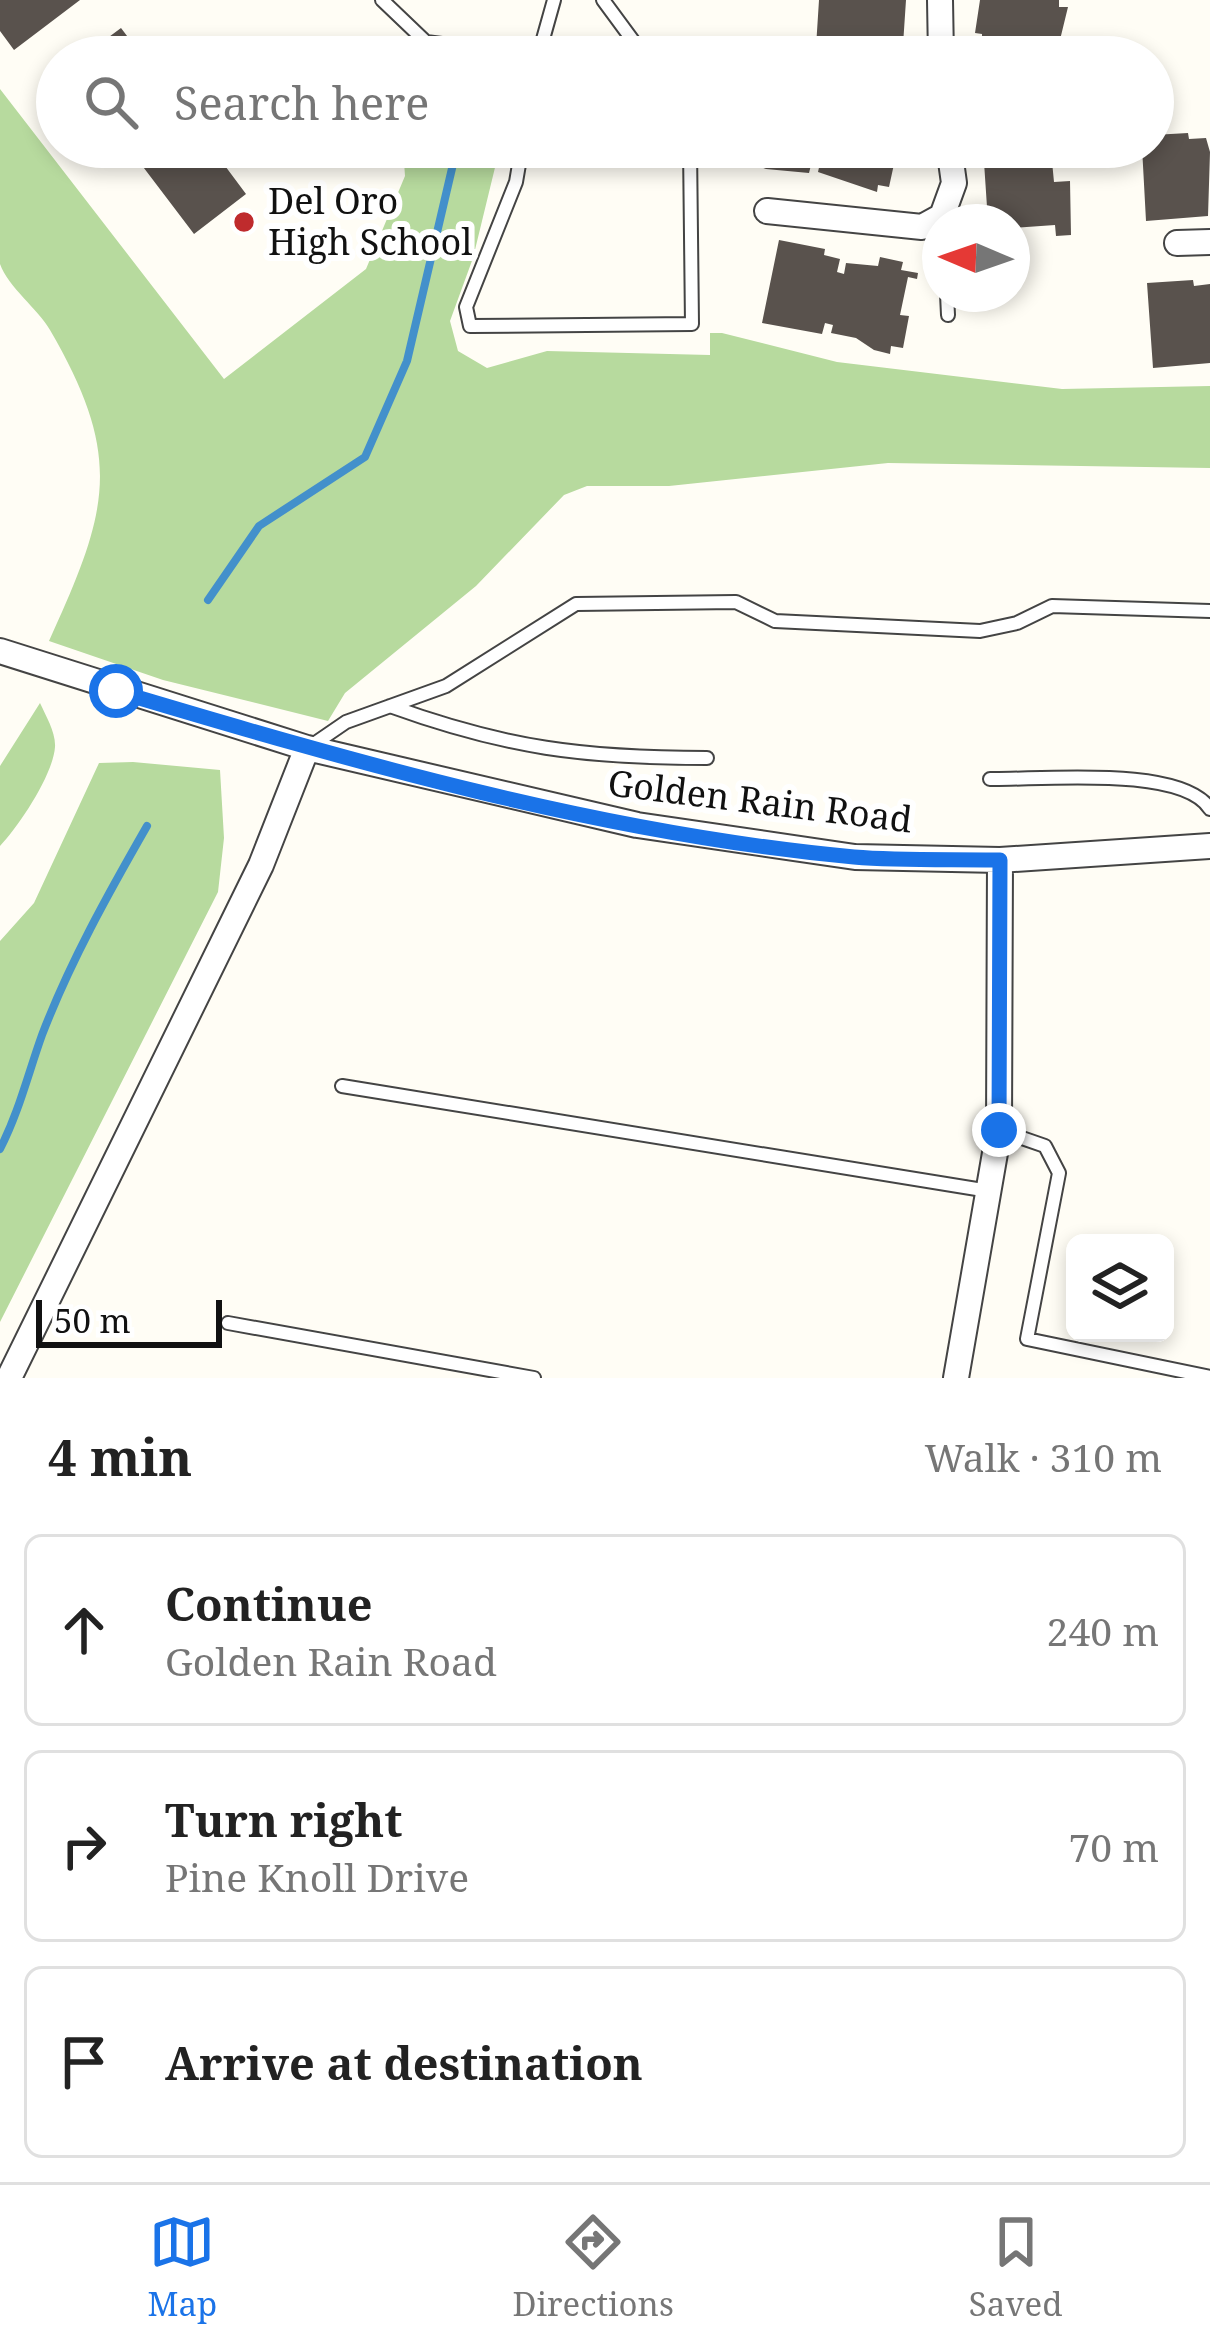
<!DOCTYPE html>
<meta charset="utf-8">
<style>
body{margin:0;font-family:"Noto Serif",serif;background:#f6f6f6;color:#222}
.controls{position:absolute;right:36px;bottom:36px;display:grid;overflow:hidden;border-radius:18px;box-shadow:0 6px 18px #0003}
.controls button{width:108px;height:108px;display:grid;place-items:center;padding:0;border:0;border-bottom:3px solid #e0e0e0;background:#fff;color:#222;font:60px sans-serif}
.compass{position:absolute;left:922px;top:204px;width:108px;height:108px;border-radius:50%;background:#fff;box-shadow:0 6px 18px #0003;rotate:272deg}
.scale{position:absolute;left:36px;bottom:30px;width:186px;box-sizing:border-box;padding-left:12px;border:6px solid #111;border-top:0;font-size:33px;line-height:42px;white-space:nowrap;color:#111;-webkit-text-stroke:9px #fff;paint-order:stroke}
.stop{position:absolute;width:36px;height:36px;margin:-27px;border:9px solid #1a73e8;border-radius:50%;background:#fff}
.stop.end{background:#1a73e8;border-color:#fff;box-shadow:0 3px 12px #0008}
.list{margin:0;padding:0;list-style:none}
h2{display:flex;justify-content:space-between;align-items:center;height:156px;margin:0;padding:0 48px;font-size:51px}
h2 small{font-size:39px;font-weight:400;color:#767676}
.list li{display:grid;grid-template-columns:78px 1fr auto;gap:36px;align-items:center;box-sizing:border-box;height:192px;margin:0 24px 24px;padding:0 24px;border:3px solid #e0e0e0;border-radius:18px}
.list b{display:block;font-size:45px;white-space:nowrap}
.list p{margin:0;font-size:39px;white-space:nowrap;color:#767676}
.list em{font-size:39px;font-style:normal;color:#767676}
.icon{flex:none;width:66px;height:66px;fill:none;stroke:currentColor;stroke-width:2;stroke-linecap:round;stroke-linejoin:round}
.map{position:relative;flex:none;width:1210px;height:1378px;overflow:hidden}
.search{position:absolute;background:#fff;box-shadow:0 6px 18px #0003;left:36px;right:36px;top:36px;height:132px;display:flex;align-items:center;gap:30px;box-sizing:border-box;padding:0 42px;border-radius:66px;color:#767676;font-size:45px}
.sheet{height:804px;background:#fff}
nav{display:flex;justify-content:space-around;align-items:center;box-sizing:border-box;height:168px;border-top:3px solid #e0e0e0;background:#fff;font-size:33px;color:#767676}
nav a{display:grid;justify-items:center;gap:6px}
nav .on{color:#1a73e8}
.map>svg:first-child{display:block}
.forest{fill:#b7da9e}
.lines{fill:none;stroke-linecap:round;stroke-linejoin:round}
.stream{stroke:#4390cb;stroke-width:8}
.building{fill:#59524d}
.lane-casing{stroke:#444;stroke-width:16}
.street-casing{stroke:#444;stroke-width:28}
.lane{stroke:#fff;stroke-width:12}
.street{stroke:#fff;stroke-width:24}
.route{stroke:#1a73e8;stroke-width:15}
.poi-dot{fill:#bf2b2d;stroke:#fff;stroke-width:4.5}
.labels{text-anchor:middle;stroke-width:12;stroke-linejoin:round;paint-order:stroke}
.poi-label{font-size:36px;fill:#111;stroke:#fff;text-anchor:start}
.street-label{font-size:36px;fill:#111;stroke:#fff}
</style>
<div class="map">
<svg width="1210" height="1378" viewBox="0 0 1210 1378">
<rect width="100%" height="100%" fill="#fffdf5"/>
<path class="forest" d="M0,89L224,379L366,269L405,176L403,147H500L473,258L450,321L458,351L487,368L547,351L710,355V333H722L837,362L1062,389L1210,386V468L888,463L669,486H587L564,495L476,586L345,693L328,721L163,680L49,641C108,511 125,459 50,330C38,309 8,287 0,264C0,241 0,122 0,89Z
M40,703C46,716 56,733 55,747C53,775 19,826 0,846V766Z
M133,762L220,770L224,838L218,892L0,1322V941L34,903L99,763Z"/>
<g class="lines">
<path class="stream" d="M208,600L259,526L365,457L407,361L457,147
M0,1149C19,1112 28,1074 42,1035C70,962 108,894 147,826"/>
</g>
<path class="building" d="M0,0H80L14,50L0,31Z
M819,0H906L903,45H890V53L864,52L865,40L832,39L831,47H816Z
M980,0H1059V7H1068L1058,48H1052V39L1015,37L1014,46L982,45V34L975,33Z
M121,28L143,57H82Z
M1188,133L1189,139L1206,138L1210,152L1208,216L1146,221L1142,147H1153V135Z
M128,147H211L246,194L194,234Z
M752,147H888L887,153L896,155L889,187L878,185L877,192L818,172L820,163L812,161L809,173L766,169L748,162Z
M983,147L1051,151L1054,182L1070,181L1071,235L1056,236L1055,225L1012,228V222H988Z
M779,240L825,249L824,255L840,259L837,272L844,274L846,263L878,266L880,257L903,262L901,270L918,273L917,279L908,277L900,315L909,316L903,348L891,346L890,354L874,350L856,338L831,333L833,325L825,323L822,334L762,323Z
M1193,280L1194,286L1210,284V363L1153,368L1147,283Z"/>
<g class="lines">
<defs>
<path id="lane" d="M382,0L426,42L538,56
M603,0L645,57
M538,57L554,0
M522,147L516,182L466,307L470,326L692,324L690,147
M947,294L948,315
M390,706C506,748 584,758 707,758
M311,746L346,722L446,686L576,604L736,602L775,621L980,631L1017,623L1052,606L1210,611
M990,779C1041,780 1182,765 1210,809
M342,1086L989,1191
M999,1130L1045,1146L1059,1173L1027,1339L1210,1377
M228,1323L534,1378"/>
<path id="street" d="M940,0L941,57
M767,211L922,227L942,216L954,183L949,147
M1177,243L1210,242
M0,651L307,748L637,825L855,857L1000,860L1210,846
M9,1378L261,865L307,748
M956,1378L999,1130L1000,860"/>
</defs>
<use href="#lane" class="lane-casing"/>
<use href="#street" class="street-casing"/>
<use href="#lane" class="lane"/>
<use href="#street" class="street"/>
</g>
<g class="lines">
<path class="route" d="M116,691C357,763 603,834 854,857C902,861 951,859 1000,860L999,1130"/>
</g>
<circle class="poi-dot" cx="244" cy="222" r="12"/>
<g class="labels">
<g class="poi-label">
<text x="268" y="214">Del Oro<tspan x="268" dy="41">High School</tspan></text>
</g>
<g class="street-label">
<text transform="translate(760 801) rotate(7)" y="13">Golden Rain Road</text>
</g>
</g>
</svg>
<div class="controls">
<button><svg class="icon" aria-label="layers" viewBox="0 0 24 24"><path d="M12 4l9 5-9 5-9-5zM3 14l9 5 9-5"/></svg></button>
</div>
<svg class="compass" viewBox="-18 -18 36 36"><path d="M0-13l5 13h-10z" fill="#e53935"/><path d="M0 13l5-13h-10z" fill="#767676"/></svg>
<div class="scale">50 m</div>
<div class="stop" style="left:116px;top:691px"></div>
<div class="stop end" style="left:999px;top:1130px"></div>
<div class="search"><svg class="icon" aria-label="search" viewBox="0 0 24 24"><circle cx="10" cy="10" r="6"/><path d="M15 15l6 6"/></svg>Search here</div>
</div>
<section class="sheet">
<h2>4 min<small>Walk · 310 m</small></h2>
<ul class="list">
<li><svg class="icon" aria-label="ahead" viewBox="0 0 24 24"><path d="M12 20V5M6 11l6-6 6 6"/></svg><div><b>Continue</b><p>Golden Rain Road</p></div><em>240 m</em></li>
<li><svg class="icon" aria-label="right" viewBox="0 0 24 24"><path d="M7 20v-9h11M14 6l5 5-5 5"/></svg><div><b>Turn right</b><p>Pine Knoll Drive</p></div><em>70 m</em></li>
<li><svg class="icon" aria-label="arrive" viewBox="0 0 24 24"><path d="M6 21V4h12l-3 4 3 4H6"/></svg><div><b>Arrive at destination</b></div></li>
</ul>
</section>
<nav>
<a class="on"><svg class="icon" aria-label="map" viewBox="0 0 24 24"><path d="M3 6l6-2 6 2 6-2v14l-6 2-6-2-6 2zM9 4v14M15 6v14"/></svg>Map</a>
<a><svg class="icon" aria-label="directions" viewBox="0 0 24 24"><path d="M12 3l9 9-9 9-9-9zM9 14v-3h6M13 9l2 2-2 2"/></svg>Directions</a>
<a><svg class="icon" aria-label="saved" viewBox="0 0 24 24"><path d="M7 4h10v16l-5-4-5 4z"/></svg>Saved</a>
</nav>
